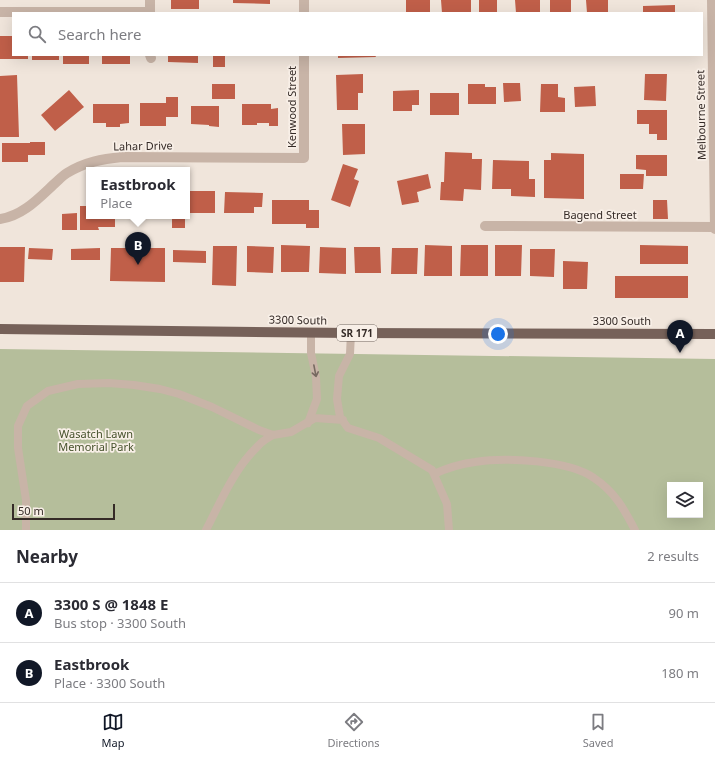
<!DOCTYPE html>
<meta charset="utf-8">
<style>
body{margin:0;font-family:"Noto Sans",sans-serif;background:#f2f2f3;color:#2b2b33}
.controls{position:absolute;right:12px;bottom:12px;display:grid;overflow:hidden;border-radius:0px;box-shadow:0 4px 16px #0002}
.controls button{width:36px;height:36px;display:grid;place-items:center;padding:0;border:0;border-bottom:1px solid #e1e1e2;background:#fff;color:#2b2b33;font:20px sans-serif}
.scale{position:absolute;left:12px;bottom:10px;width:103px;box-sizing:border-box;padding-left:4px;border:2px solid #352b27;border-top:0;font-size:11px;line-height:14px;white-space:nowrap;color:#352b27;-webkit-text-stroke:3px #f8efe7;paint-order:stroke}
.you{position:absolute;left:498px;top:334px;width:14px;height:14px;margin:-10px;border:3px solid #fff;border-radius:50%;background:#1a73e8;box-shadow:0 0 0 6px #1a73e833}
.badge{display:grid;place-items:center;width:26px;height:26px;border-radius:50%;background:#111827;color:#fff;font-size:13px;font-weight:700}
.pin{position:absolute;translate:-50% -33px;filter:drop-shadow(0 1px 2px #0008)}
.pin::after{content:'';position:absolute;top:21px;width:14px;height:12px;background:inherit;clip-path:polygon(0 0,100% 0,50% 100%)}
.popup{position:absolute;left:86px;top:167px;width:104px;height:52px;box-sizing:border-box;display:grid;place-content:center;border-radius:0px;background:#fff;filter:drop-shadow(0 1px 3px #0005);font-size:13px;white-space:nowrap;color:#7c7c81}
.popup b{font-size:15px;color:#2b2b33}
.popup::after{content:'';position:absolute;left:50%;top:100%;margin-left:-8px;border:8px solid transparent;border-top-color:#fff}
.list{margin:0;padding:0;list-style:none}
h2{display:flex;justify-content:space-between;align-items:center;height:52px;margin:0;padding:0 16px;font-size:17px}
h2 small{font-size:13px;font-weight:400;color:#7c7c81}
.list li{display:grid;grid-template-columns:26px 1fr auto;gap:12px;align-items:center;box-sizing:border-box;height:60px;padding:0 16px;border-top:1px solid #e1e1e2}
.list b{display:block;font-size:15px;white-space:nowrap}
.list p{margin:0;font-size:13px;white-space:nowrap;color:#7c7c81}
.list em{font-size:13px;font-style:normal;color:#7c7c81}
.icon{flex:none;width:22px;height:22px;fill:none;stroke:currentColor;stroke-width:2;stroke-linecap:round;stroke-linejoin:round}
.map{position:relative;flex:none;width:715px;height:530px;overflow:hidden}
.search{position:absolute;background:#fff;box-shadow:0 4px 16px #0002;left:12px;right:12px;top:12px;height:44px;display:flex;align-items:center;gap:10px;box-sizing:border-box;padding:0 14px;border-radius:0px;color:#7c7c81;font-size:15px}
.sheet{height:172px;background:#fff}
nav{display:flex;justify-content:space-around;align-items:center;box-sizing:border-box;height:56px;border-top:1px solid #e1e1e2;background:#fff;font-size:11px;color:#7c7c81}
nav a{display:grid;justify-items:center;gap:2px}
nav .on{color:#111827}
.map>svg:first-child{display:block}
.green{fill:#b5be9b;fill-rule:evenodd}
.building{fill:#c05f49}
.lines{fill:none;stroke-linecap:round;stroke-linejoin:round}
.service{stroke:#c8b4a7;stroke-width:8}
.minor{stroke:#c8b4a7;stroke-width:10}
.primary{stroke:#766159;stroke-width:10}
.oneway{stroke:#776961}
.labels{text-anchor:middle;stroke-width:3.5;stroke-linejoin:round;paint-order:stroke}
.shield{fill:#f8efe7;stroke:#706661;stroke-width:1}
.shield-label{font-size:10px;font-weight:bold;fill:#352b27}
.street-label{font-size:11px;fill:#352b27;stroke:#f8efe7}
.park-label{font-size:11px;fill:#46522c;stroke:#f8efe7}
</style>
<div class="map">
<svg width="715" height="530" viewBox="0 0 715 530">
<rect width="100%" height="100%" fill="#f0e5db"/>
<path class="green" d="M0,349L715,359V530H0ZM670,485H700V515H670Z"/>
<path class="building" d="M171,0H199V9H171Z
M233,0H270V4L233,3Z
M406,0H430V13H406Z
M441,0H471V13H442Z
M479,0H497V13H479Z
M515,0H540V13H516Z
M550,0H571V13H550Z
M586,0H608V13H587Z
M675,5V13H643V6Z
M0,36H13V55H28V59H0Z
M32,55H59V60H32Z
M63,55H89V64H63Z
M102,55H130V64H102Z
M168,55H198V63L168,62Z
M213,55H225V67H213Z
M338,55H375L376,57L338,58Z
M363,74V93H358V110H337L336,75Z
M645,74H667L666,101L644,100Z
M17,75L19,137H0V76Z
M503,83H520L521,101L504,102Z
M212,84H235V99H212Z
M468,84H485V87H496V104H468Z
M541,84H558V97L565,98V112H540Z
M595,86L596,106L575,107L574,87Z
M69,90L84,107L55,131L41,115Z
M419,90V105H412V111H393V91Z
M430,93H459V115H430Z
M166,97H178V117H166V126H140V103H166Z
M93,104H129V123L120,124V127H106V123H93Z
M242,104H271V109L278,108V126H269V123H257V125H242Z
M191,106H219V127L209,126V125L191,124Z
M637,110H667V140H657V134H649V124H637Z
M342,124H365V154L343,155Z
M30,142H45V155H28V162H2V143H30Z
M445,152L472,153V159H482L481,190L464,189L463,201L440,200L441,182H444Z
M551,153L584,154V199L544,198V160H551Z
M636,155H667V176H646V170L636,169Z
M493,160L529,161V179H535V197L511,196V189H492Z
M343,164L358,169L354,179L359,181L350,207L331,200Z
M428,174L431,188L417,192L419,202L402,205L397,181Z
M620,174H644L643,189H620Z
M187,191H215V213H187Z
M225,192L263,193L262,207H254V213H224Z
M272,200H309V210H319V228H306V224H272Z
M653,200H667L668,219H653Z
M80,206H89V216H115V227H98L99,230H80Z
M77,213V230H62V214Z
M172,216H185V228H172Z
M281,245L310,246L309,272H281Z
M425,245L452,246V276H424Z
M461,245H488V276H460Z
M495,245H522L521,276H495Z
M640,245L688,246V264H640Z
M213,246H237L236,286L212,285Z
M247,246L274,247L273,273L247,272Z
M0,247H25L24,282H0Z
M320,247L346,248V274L319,273Z
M354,247H380L381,273H355Z
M29,248L53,249L52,260L28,259Z
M100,248V260H71V249Z
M111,248H165V282L110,281Z
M392,248H418L417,274H391Z
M530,249H555L554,277L530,276Z
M173,250L206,251V263L173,262Z
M563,261L588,262L587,289H563Z
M615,276H688V298H615Z"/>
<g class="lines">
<path class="service" d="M351,333L350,354L339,376L337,399L340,417L348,428L379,438L432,470L447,504L449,530
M308,423L317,399L316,377L311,353V332
M434,474C447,468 460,464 475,462C505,457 569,460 594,478C615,492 624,509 635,530
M26,530V500L18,448V426L27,406L48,391L78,384L109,383L134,385L160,389L179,394L212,407L259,430L273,435L291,432L315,418L343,420
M206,530C221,501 234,469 258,446C262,441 268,438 273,435"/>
<path class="minor" d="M150,0V13
M304,0V13
M712,0L715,229
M0,12H150
M150,55L151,58
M0,219C22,216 38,199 53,185C58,181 62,176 67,173C85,162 102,159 122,157L304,158V55
M485,226L715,227"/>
<path class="primary" d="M0,329L351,333L715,334"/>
</g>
<defs><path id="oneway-shaft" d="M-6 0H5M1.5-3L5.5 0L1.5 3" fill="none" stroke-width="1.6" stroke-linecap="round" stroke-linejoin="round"/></defs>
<use class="oneway" href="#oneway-shaft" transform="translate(315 371) rotate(79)"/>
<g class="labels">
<rect class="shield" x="337" y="325" width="40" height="16" rx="3"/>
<g class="shield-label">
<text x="357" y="337">SR 171</text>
</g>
<g class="street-label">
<text transform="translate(292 107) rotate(-90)" y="4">Kenwood Street</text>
<text transform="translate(701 115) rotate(-91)" y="4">Melbourne Street</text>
<text transform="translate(143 146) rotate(-1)" y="4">Lahar Drive</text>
<text x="600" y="219">Bagend Street</text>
<text transform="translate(298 320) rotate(1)" y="4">3300 South</text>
<text x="622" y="325">3300 South</text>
</g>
<g class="park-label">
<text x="96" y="438">Wasatch Lawn<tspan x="96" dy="13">Memorial Park</tspan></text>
</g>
</g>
</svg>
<div class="controls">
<button><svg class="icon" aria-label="layers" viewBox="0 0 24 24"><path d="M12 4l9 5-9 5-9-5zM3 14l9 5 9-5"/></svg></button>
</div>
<div class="scale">50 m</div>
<div class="you"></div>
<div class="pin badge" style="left:680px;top:353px">A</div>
<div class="pin badge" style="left:138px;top:265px">B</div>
<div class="popup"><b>Eastbrook</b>Place</div>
<div class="search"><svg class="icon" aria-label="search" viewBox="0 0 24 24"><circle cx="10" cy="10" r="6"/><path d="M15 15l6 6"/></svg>Search here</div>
</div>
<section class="sheet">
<h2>Nearby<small>2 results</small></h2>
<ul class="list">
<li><span class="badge">A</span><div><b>3300 S @ 1848 E</b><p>Bus stop · 3300 South</p></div><em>90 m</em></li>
<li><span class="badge">B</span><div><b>Eastbrook</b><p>Place · 3300 South</p></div><em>180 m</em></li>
</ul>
</section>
<nav>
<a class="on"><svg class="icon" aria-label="map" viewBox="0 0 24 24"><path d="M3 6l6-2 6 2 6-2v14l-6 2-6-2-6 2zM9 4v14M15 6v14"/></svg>Map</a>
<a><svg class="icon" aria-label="directions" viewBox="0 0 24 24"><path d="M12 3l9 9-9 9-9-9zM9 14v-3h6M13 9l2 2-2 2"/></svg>Directions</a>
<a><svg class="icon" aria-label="saved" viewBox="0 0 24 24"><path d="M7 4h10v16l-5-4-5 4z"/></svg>Saved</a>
</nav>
